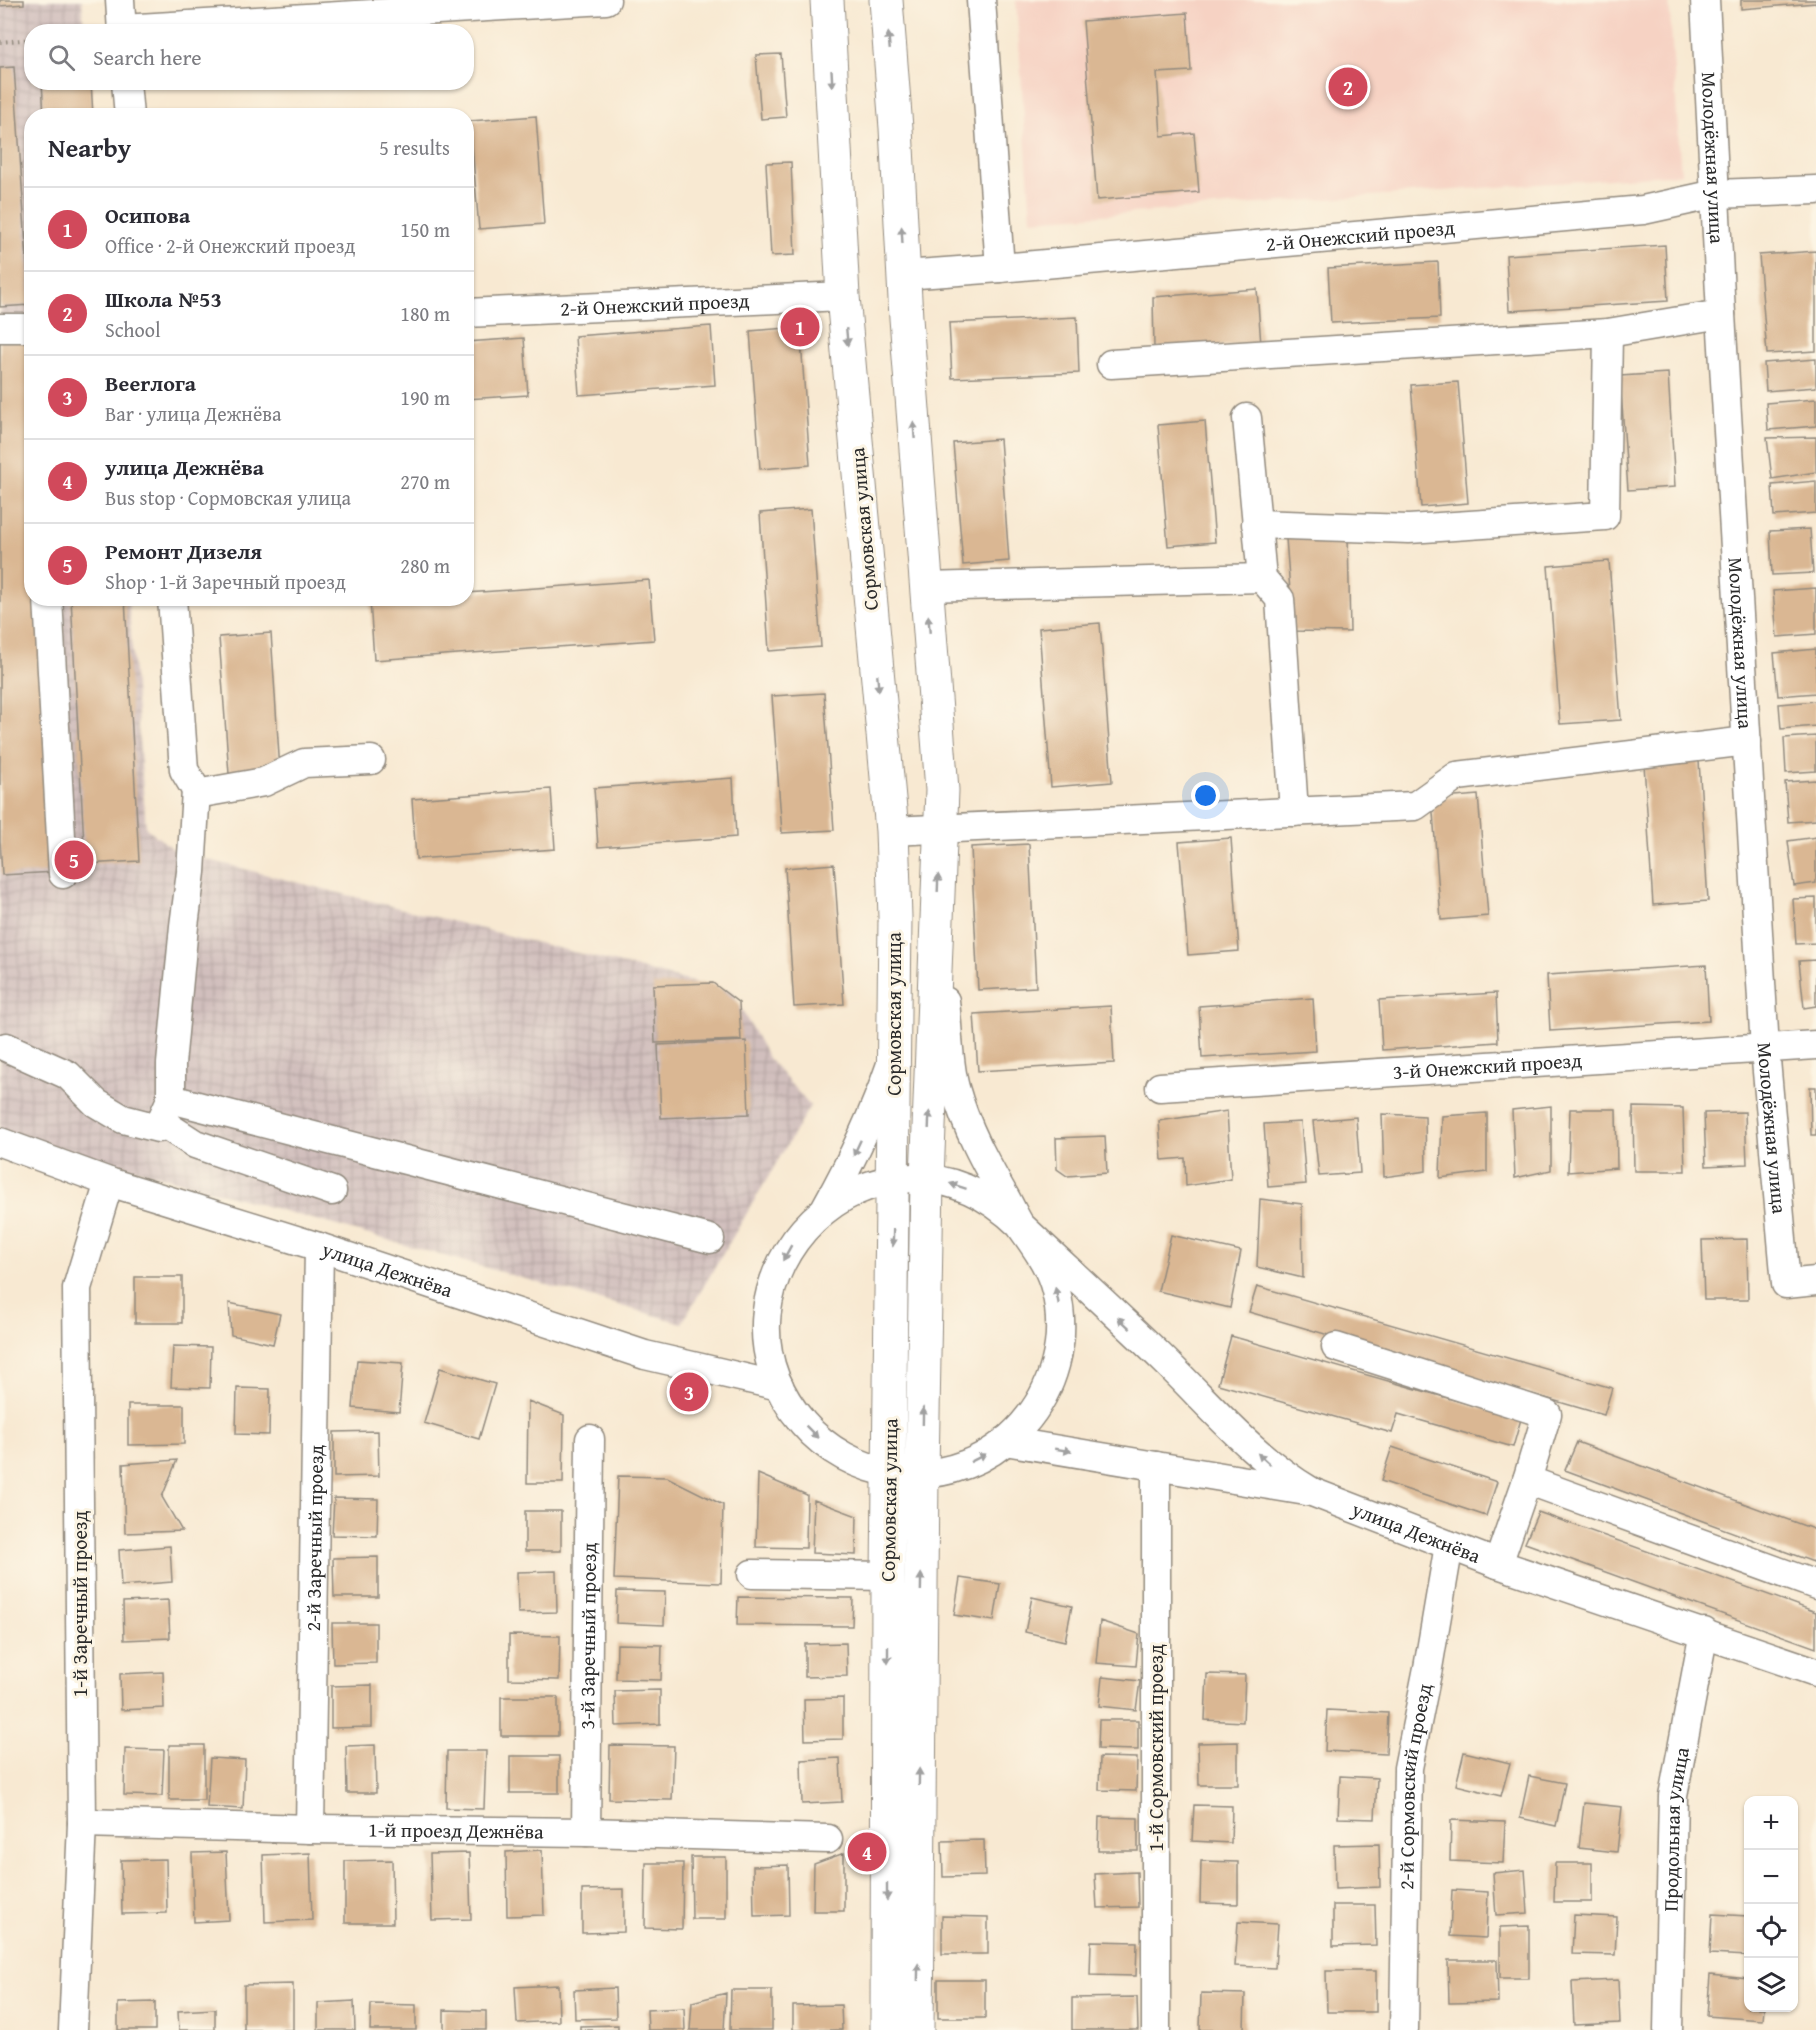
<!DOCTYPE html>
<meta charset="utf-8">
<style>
body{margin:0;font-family:"Gentium Book Plus",serif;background:#f2f2f3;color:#2b2b33}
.controls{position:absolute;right:18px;bottom:18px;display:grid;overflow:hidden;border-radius:12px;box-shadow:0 2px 4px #0004}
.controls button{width:54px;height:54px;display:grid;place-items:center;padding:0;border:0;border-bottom:2px solid #e1e1e2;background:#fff;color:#2b2b33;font:30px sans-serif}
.you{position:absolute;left:1206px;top:796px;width:21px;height:21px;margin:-15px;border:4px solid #fff;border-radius:50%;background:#1a73e8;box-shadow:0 0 0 9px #1a73e833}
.badge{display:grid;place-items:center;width:39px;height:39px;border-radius:50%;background:#d1495b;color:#fff;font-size:20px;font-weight:700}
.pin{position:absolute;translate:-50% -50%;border:3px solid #fff;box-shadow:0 2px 6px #0006}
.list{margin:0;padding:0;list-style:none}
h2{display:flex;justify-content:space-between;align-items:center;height:78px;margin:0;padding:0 24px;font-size:26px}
h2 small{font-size:20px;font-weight:400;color:#7c7c81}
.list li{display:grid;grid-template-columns:39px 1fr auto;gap:18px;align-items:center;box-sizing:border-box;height:84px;padding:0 24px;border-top:2px solid #e1e1e2}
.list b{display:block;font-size:22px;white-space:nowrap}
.list p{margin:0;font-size:20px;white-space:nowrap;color:#7c7c81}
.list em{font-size:20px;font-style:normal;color:#7c7c81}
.icon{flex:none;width:33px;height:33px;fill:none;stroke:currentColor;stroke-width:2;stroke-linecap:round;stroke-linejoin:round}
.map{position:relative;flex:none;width:1816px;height:2030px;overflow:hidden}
.search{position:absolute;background:#fff;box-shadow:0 2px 4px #0004;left:24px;top:24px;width:450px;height:66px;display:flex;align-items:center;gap:15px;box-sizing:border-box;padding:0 21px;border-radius:24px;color:#7c7c81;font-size:22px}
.panel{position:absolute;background:#fff;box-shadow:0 2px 4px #0004;left:24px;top:108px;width:450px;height:498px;border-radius:24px}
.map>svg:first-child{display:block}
.built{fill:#f6d2c3}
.industrial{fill:url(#industrial-grid)}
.building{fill:#dab793}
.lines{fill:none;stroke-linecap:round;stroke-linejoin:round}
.minor-casing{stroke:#928a7e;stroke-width:31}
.major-casing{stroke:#928a7e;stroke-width:35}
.highway-casing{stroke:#928a7e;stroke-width:35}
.path{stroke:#928a7e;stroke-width:4;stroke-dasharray:1.5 4.5;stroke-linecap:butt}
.minor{stroke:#fff;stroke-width:28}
.major{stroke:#fff;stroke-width:33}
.highway{stroke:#fff;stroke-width:33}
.oneway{fill:#a0a0a0}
.labels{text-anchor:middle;stroke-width:6;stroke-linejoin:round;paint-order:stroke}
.street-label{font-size:20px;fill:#2b2b2b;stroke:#fcf5e5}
</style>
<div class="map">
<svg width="1816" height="2030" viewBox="0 0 1816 2030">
<defs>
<pattern id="industrial-grid" width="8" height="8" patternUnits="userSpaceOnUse" patternTransform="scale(1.5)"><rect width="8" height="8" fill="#d1bfbd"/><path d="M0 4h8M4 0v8" fill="none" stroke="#b4a4a3"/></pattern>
</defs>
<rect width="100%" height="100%" fill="#fcf5e5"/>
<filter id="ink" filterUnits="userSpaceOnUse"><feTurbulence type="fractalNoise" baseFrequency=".0167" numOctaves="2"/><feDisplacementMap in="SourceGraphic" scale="12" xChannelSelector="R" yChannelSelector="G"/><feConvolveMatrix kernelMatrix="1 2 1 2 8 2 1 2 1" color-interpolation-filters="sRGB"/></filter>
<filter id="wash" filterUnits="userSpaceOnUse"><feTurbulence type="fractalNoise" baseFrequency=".008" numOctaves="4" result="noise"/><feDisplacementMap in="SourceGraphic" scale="24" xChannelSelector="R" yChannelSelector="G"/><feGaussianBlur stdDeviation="1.35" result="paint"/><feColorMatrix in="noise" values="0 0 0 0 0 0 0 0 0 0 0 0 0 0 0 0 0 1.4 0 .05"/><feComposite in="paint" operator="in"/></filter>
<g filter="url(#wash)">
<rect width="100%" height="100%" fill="#f8e9d2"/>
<path class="built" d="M1016,0H1669L1681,174L1031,220Z"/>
<path class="industrial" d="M0,0H82L84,31L32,32V82L88,83L90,115L32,116V598L128,599L146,828L177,852L732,992L768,1058L810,1106L682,1323L0,1131Z"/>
<g id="blocks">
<path class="building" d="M0,0H24V4L0,6Z
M1741,0H1816V3L1741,9Z
M1187,13L1191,71L1157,73L1161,136L1194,133L1199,192L1097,200L1083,21Z
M781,54L786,117L761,119L756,55Z
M14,67L30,305L0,307V68Z
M42,82H91L93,116H44Z
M536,116L544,224L479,229L470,121Z
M791,162L795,255L771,256L766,163Z
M1665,245L1668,301L1509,311L1506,255Z
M1816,251V351L1767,354L1759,255Z
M1438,262L1440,318L1331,323L1328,268Z
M1257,289L1261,345L1154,348L1153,297Z
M1077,317L1079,373L952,378L949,323Z
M711,326L715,385L579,395L575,336Z
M800,327L810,465L760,469L750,331Z
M524,338L528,395L466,399V342Z
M29,341L32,395V598H42L56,872L2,875L0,840V342Z
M1816,359V387L1766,391L1764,363Z
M1668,373L1675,487L1628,490L1620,376Z
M1458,382L1468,503L1421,507L1411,385Z
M1816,399V426L1768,430L1766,403Z
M1205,421L1215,542L1168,546L1158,425Z
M1816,437V472L1772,479L1767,438Z
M1000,439L1009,561L963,565L953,443Z
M1816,481V513L1774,516L1772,485Z
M811,509L821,647L769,651L760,513Z
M1810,529L1813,573L1772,575L1770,531Z
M1348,537L1350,632L1293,631L1286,538Z
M1609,561L1621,720L1560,724L1548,566Z
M649,580L654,640L374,660L370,600L466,598V593Z
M1816,588V634L1777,637L1773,591Z
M71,598H125L139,861L85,864Z
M1100,623L1112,782L1051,787L1039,628Z
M271,633L280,771L229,774L219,637Z
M1816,649V693L1778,696L1774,653Z
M824,693L834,830L782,833L772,696Z
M1816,701V726L1781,729L1779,704Z
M1816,736V771L1786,773L1784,738Z
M1699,761L1708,901L1653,905L1644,764Z
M733,778L736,837L598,847L594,788Z
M1816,780V820L1788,822L1785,782Z
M551,789L555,849L416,859L412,799Z
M1478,795L1488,916L1441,920L1432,799Z
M1816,837V883L1794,886L1788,841Z
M1231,838L1239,951L1188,955L1179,842Z
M1029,844L1036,987L978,990L971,847Z
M834,864L844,1004L794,1007L785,868Z
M1816,898V943L1796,944L1793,899Z
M1816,960V1006L1804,1008L1799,961Z
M1706,965L1709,1021L1550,1031L1547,975Z
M713,983L739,1003L741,1040L655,1043L653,985Z
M1496,993L1498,1042L1382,1050L1379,1000Z
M1313,998L1316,1051L1202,1058L1199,1006Z
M1111,1006L1114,1063L978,1071L974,1014Z
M746,1041L749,1114L661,1118L658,1045Z
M1810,1087H1816V1135H1811Z
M1551,1106V1170L1515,1178L1512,1110Z
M1633,1107L1683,1108L1685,1171H1634Z
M1570,1109H1616L1617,1168L1568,1172Z
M1227,1111L1231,1179L1186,1186L1185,1158L1162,1160L1159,1121Z
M1745,1112L1747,1164L1706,1166L1704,1113Z
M1487,1113V1172L1440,1178L1442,1116Z
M1382,1114L1425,1116L1426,1171L1384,1177Z
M1356,1117L1360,1173L1319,1176L1313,1121Z
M1301,1122L1306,1184L1268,1187L1264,1124Z
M1105,1136L1107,1173L1067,1176L1057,1169L1056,1138Z
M1260,1199L1302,1204L1303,1278L1257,1267Z
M1171,1235L1241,1251L1230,1308L1158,1291Z
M1747,1239L1748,1300H1704L1702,1240Z
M135,1277H182V1323H135Z
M1257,1286L1612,1388L1604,1415L1249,1312Z
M229,1303L280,1314L273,1344L231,1335Z
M1231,1336L1521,1419L1513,1447L1398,1414L1392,1433L1218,1384Z
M173,1346L211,1347L210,1388L171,1387Z
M357,1360L403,1363L399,1412L353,1408Z
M440,1368L495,1384L479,1439L424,1423Z
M237,1388L270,1389L269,1435L236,1434Z
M528,1401L564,1415L563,1483H527Z
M128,1405H184V1444L128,1445Z
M378,1431L379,1476L334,1477V1432Z
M1577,1442L1816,1530V1563L1565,1470Z
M1392,1447L1497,1482L1486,1516L1381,1481Z
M177,1460L162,1497L182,1531L125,1533L123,1464Z
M758,1474L807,1495L806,1548L756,1547Z
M618,1476L667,1477L723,1505L721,1583L614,1579Z
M334,1498L378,1499L377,1536L332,1535Z
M814,1500L857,1516L856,1555L812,1553Z
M525,1511H561V1551H525Z
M1538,1512L1816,1612V1648L1525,1543Z
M170,1546L172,1582L121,1586L119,1550Z
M378,1557V1597H334L333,1558Z
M556,1571L557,1612L518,1613L517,1572Z
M960,1578L1000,1584L994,1621L954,1615Z
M617,1591L665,1592L664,1625L616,1623Z
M738,1597L853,1598L852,1626L737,1625Z
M1032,1597L1072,1606L1065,1641L1025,1632Z
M168,1600L170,1638L124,1640L123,1602Z
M1100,1621L1139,1634L1136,1666L1096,1663Z
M332,1623H376V1663L333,1664Z
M509,1635L560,1636L559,1680L509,1679Z
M846,1643L847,1676L805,1677V1644Z
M617,1644L662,1645L661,1680L616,1679Z
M163,1672L164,1708L121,1710L120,1674Z
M1207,1674L1245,1675L1243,1722L1205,1720Z
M1102,1677L1140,1681L1136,1710L1099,1706Z
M372,1685V1727L331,1728V1686Z
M660,1690V1724L616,1726L615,1691Z
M501,1697H558V1736H501Z
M843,1698V1739L805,1740L804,1699Z
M1327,1710L1388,1713L1386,1754L1325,1751Z
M1099,1720H1138V1750L1098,1749Z
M1238,1742V1785H1199L1198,1743Z
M169,1745H204V1800H169Z
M375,1745L376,1793H347L346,1746Z
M610,1745L674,1746L672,1800L609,1799Z
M125,1749L164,1750L162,1796L124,1795Z
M447,1751H486L484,1809L446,1808Z
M1464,1752L1510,1763L1501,1796L1456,1785Z
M510,1756H559V1793H510Z
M1100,1757L1137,1758L1136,1791L1099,1790Z
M210,1758L245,1760L243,1809L207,1807Z
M840,1758L842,1802L802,1804L801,1760Z
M1340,1776L1377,1778L1375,1819L1338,1818Z
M1529,1776L1565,1783L1556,1826L1520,1818Z
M1584,1803L1622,1807L1617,1852L1579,1848Z
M1194,1805L1232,1806L1231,1843L1192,1841Z
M1099,1817L1138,1818V1851H1098Z
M1451,1820L1505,1822L1503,1863L1450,1861Z
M984,1840L985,1876L943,1877L942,1841Z
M1379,1844L1380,1887L1335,1889L1334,1845Z
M542,1850L544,1915L507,1916L506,1852Z
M226,1852L229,1920L194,1922L192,1853Z
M310,1853L312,1920L265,1922L263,1855Z
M469,1853L471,1919L432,1920L430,1854Z
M844,1853V1911H813L814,1864Z
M691,1857H726V1919H692Z
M166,1859L167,1913L122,1914L121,1860Z
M392,1860L393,1923H345V1861Z
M1201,1861L1238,1862V1904L1200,1903Z
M646,1863H683L682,1929L645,1928Z
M1555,1863H1592V1902H1554Z
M788,1865L789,1915L754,1916L753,1866Z
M1525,1870L1528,1913L1496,1915L1493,1873Z
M1137,1872L1138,1907L1097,1908L1095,1874Z
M624,1889V1932L582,1933V1890Z
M1452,1890L1488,1892L1486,1938L1450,1936Z
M1333,1905H1375L1376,1945L1333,1946Z
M1712,1914L1748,1916V1956L1710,1954Z
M1574,1915L1617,1917L1615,1955L1572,1954Z
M942,1916L988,1917V1954H942Z
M1238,1922L1278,1924L1275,1968L1235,1966Z
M1529,1926V1978H1500V1927Z
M1091,1941L1137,1942L1136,1976L1090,1975Z
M1448,1960H1497L1498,2002L1449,2003Z
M1326,1971H1376V2012H1327Z
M1710,1975L1748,1979V2008H1764L1763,2020L1707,2016Z
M938,1980H985V2018H938Z
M1618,1980L1620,2023L1574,2025L1572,1982Z
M293,1984V2030H244V1985Z
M558,1985L559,2021L517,2023L515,1987Z
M615,1988L616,2018L575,2019L574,1990Z
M731,1990H772V2030H730Z
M726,1993L724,2030H690L692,2002Z
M1201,1993L1245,1994L1244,2030H1200Z
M1137,1997L1138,2030H1072V1998Z
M354,2001L355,2030H318V2003Z
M155,2002V2030H118V2003Z
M371,2004L416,2005V2030H370Z
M841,2005L842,2030H793V2006Z
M684,2008L685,2030H648L647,2010Z
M215,2009V2030H179L178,2011Z
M444,2010L486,2011V2030H444Z
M618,2025V2030H580V2026Z"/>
</g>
</g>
<g filter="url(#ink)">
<use href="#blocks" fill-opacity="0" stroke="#928a7e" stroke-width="1.5"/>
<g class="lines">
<defs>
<g id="minor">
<path d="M120,0L122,32"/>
<path d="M981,0L1000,268"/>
<path id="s1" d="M1705,0L1721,314L1765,1049L1786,1284L1816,1281"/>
<path d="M122,29L606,0"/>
<path d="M126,82L129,116"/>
<path id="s2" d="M904,275L1000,268L1643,210L1716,194L1816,190"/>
<path id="s3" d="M466,313L843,296"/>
<path d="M0,328H32"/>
<path d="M1111,364L1608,333L1721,314"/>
<path d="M1247,418L1262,578L1280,599L1294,812"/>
<path d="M1256,524L1409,529L1605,516L1608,333"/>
<path d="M926,587L1262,578"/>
<path d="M48,598L63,874"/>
<path d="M172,598L184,770L196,790L202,793L264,782L304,763L371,760"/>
<path d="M196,790L191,872L184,926L171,1064V1099L710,1239"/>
<path d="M892,831L1415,806L1457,776L1747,741"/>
<path d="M945,1001C948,1027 948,1063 955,1088C966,1128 986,1164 1006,1199C1011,1208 1015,1217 1020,1225C1035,1247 1050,1265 1056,1291C1080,1392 997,1486 894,1473C859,1468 826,1450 803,1423C684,1284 877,1087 1020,1225C1069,1271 1119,1316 1166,1362C1213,1408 1255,1459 1312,1492"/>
<path d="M6,1047L68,1075L96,1103L123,1119L158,1128L171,1099"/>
<path id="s4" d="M1160,1087L1816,1045"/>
<path d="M161,1122L195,1144L332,1191"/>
<path id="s5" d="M0,1142L109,1182L319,1247L645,1355L779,1386"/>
<path d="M826,1207C851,1162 873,1116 890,1067"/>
<path d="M1336,1347L1547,1414L1527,1480L1498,1564"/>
<path id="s6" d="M1005,1441L1312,1492L1498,1564L1816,1672"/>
<path d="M1156,1466V2030"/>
<path d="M1527,1480L1816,1585"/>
<path d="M752,1574L888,1576"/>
<path id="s7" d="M82,1823L310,1829L586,1832L828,1839"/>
<path id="s8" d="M310,1829L319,1247"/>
<path id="s9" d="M586,1832L590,1439"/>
<path d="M73,2030L82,1823L77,1288L109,1182"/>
<path id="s10" d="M1404,2030L1408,1768L1428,1668L1449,1545"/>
<path id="s11" d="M1668,2030L1673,1796L1704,1632"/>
</g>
<path id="major" d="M886,0L896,128L906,318L942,790L927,1179L922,1474L917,2030
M867,562L892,831L895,917L888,1576L887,2030"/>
<path id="highway" d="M827,0L843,296L867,562"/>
</defs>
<use href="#minor" class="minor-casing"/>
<use href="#major" class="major-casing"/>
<use href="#highway" class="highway-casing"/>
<path class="path" d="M0,42L32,39"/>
<use href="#minor" class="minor"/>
<use href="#major" class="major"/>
<use href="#highway" class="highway"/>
</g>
<defs><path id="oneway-solid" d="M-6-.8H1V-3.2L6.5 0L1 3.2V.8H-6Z" transform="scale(1.5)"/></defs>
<g class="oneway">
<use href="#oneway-solid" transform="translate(889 41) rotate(-95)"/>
<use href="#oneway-solid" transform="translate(832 79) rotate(87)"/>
<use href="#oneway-solid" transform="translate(902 235) rotate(-93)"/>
<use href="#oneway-solid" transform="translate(847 337) rotate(85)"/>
<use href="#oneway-solid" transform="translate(914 430) rotate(-94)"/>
<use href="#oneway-solid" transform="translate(929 624) rotate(-95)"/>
<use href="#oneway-solid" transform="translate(878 683) rotate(85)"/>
<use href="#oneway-solid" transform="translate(938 883) rotate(-88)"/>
<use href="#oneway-solid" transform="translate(929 1120) rotate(-88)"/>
<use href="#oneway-solid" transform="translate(857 1148) rotate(115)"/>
<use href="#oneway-solid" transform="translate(958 1186) rotate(-162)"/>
<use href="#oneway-solid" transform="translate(893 1238) rotate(91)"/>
<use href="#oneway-solid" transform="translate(787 1253) rotate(119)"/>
<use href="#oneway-solid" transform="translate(1057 1296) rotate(-102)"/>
<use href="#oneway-solid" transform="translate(1124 1323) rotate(-137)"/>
<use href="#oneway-solid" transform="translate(923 1416) rotate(-89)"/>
<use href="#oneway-solid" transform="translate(812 1432) rotate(45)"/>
<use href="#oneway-solid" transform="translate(1063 1450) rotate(9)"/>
<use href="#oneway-solid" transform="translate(978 1458) rotate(-27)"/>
<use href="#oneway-solid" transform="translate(1264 1459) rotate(-138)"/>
<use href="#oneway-solid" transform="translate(921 1582) rotate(-89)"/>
<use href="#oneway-solid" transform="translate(888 1655) rotate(90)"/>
<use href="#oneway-solid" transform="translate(919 1777) rotate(-89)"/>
<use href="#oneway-solid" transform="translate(887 1892) rotate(90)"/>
<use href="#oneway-solid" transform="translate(918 1972) rotate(-89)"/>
</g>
</g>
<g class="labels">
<g class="street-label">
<text dy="7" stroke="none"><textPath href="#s1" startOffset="158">Молодёжная улица</textPath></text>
<text dy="7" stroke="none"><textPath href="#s2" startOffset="458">2-й Онежский проезд</textPath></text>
<text dy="7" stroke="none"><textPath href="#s3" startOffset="189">2-й Онежский проезд</textPath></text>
<text transform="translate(864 529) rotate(-95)" y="7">Сормовская улица</text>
<text dy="7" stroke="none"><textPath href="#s1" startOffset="644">Молодёжная улица</textPath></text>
<text transform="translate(894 1014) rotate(-90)" y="7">Сормовская улица</text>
<text dy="7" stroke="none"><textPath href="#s4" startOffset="328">3-й Онежский проезд</textPath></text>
<text dy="7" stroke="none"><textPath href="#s1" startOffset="1130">Молодёжная улица</textPath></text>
<text dy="7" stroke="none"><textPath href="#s5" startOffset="408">улица Дежнёва</textPath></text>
<text transform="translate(889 1500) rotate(-89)" y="7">Сормовская улица</text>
<text dy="7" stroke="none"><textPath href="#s6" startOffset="423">улица Дежнёва</textPath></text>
<text dy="7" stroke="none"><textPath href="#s8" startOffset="291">2-й Заречный проезд</textPath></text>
<text transform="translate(80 1604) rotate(-90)" y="7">1-й Заречный проезд</text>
<text dy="7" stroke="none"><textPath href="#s9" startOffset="196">3-й Заречный проезд</textPath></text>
<text transform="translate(1156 1748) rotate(-90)" y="7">1-й Сормовский проезд</text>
<text dy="7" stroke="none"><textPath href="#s10" startOffset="244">2-й Сормовский проезд</textPath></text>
<text dy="7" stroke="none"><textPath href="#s7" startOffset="374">1-й проезд Дежнёва</textPath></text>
<text dy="7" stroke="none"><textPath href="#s11" startOffset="201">Продольная улица</textPath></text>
</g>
</g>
</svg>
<div class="controls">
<button>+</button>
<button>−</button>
<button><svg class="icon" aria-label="locate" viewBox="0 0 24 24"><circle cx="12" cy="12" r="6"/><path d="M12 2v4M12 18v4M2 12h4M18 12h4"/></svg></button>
<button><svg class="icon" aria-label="layers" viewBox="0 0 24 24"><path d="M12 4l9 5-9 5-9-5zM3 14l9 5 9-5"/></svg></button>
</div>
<div class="you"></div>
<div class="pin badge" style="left:800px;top:327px">1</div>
<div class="pin badge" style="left:1348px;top:87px">2</div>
<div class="pin badge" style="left:689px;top:1392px">3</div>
<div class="pin badge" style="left:867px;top:1852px">4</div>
<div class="pin badge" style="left:74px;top:860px">5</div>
<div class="search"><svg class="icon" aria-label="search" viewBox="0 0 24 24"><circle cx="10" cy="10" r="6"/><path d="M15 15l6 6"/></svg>Search here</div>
<section class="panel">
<h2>Nearby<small>5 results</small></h2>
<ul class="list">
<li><span class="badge">1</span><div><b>Осипова</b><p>Office · 2-й Онежский проезд</p></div><em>150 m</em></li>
<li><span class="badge">2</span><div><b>Школа №53</b><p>School</p></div><em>180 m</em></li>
<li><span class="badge">3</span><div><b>Beerлога</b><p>Bar · улица Дежнёва</p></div><em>190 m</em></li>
<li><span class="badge">4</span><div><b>улица Дежнёва</b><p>Bus stop · Сормовская улица</p></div><em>270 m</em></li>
<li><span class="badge">5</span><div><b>Ремонт Дизеля</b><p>Shop · 1-й Заречный проезд</p></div><em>280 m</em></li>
</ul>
</section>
</div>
